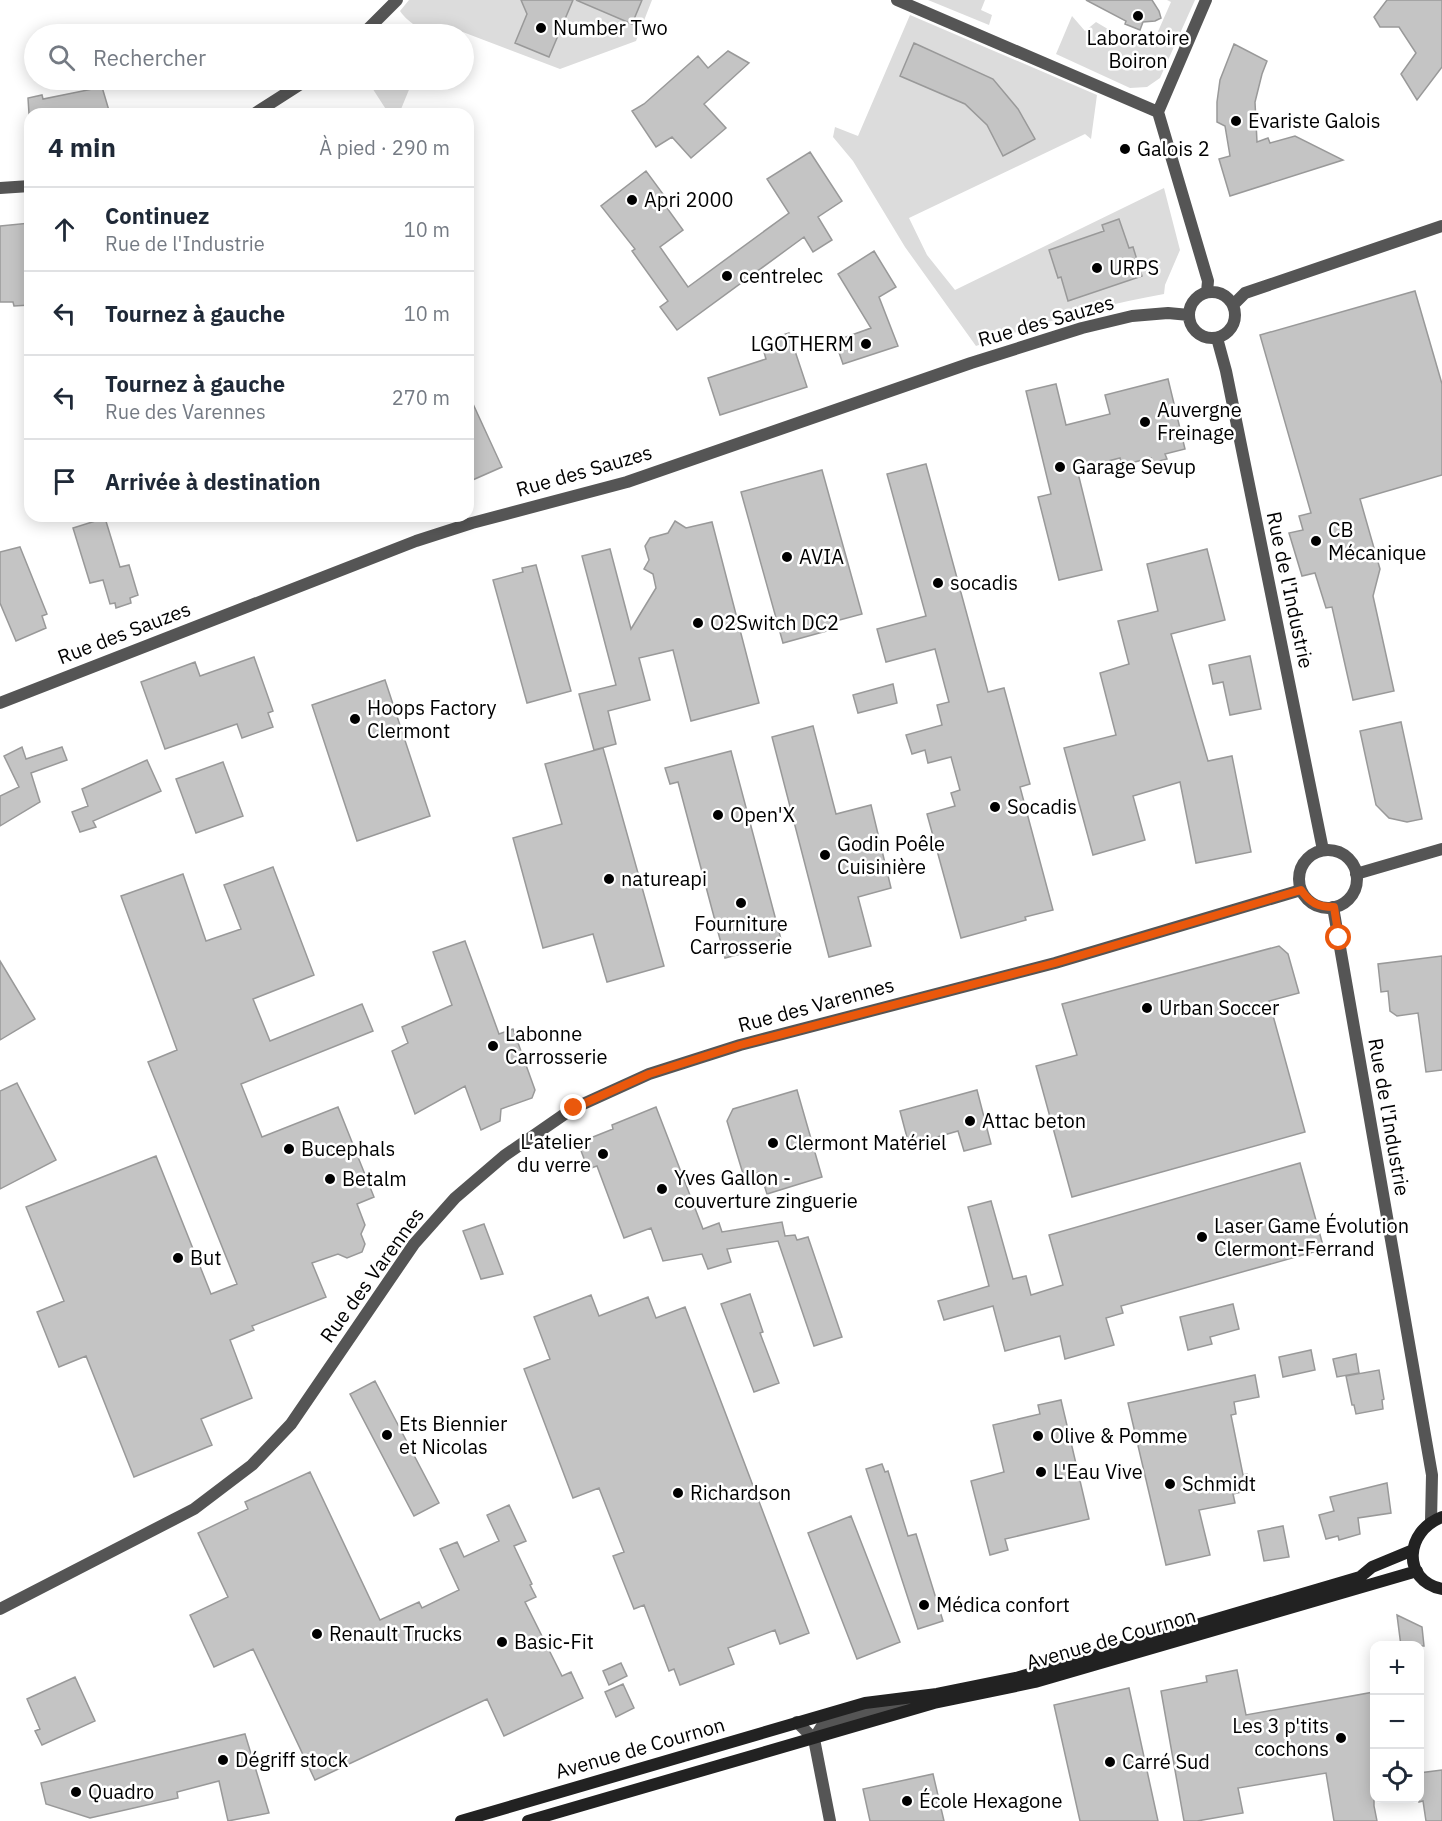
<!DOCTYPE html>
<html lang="fr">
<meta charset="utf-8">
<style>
body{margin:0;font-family:"IBM Plex Sans",sans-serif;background:#f6f6f7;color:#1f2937}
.controls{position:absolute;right:18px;bottom:18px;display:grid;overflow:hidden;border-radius:12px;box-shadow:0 3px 15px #0003}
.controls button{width:54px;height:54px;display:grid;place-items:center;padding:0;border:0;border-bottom:2px solid #e0e1e3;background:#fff;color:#1f2937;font:30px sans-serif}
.stop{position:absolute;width:18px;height:18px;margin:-14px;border:4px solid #ea580c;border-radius:50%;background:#fff}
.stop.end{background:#ea580c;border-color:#fff;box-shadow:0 2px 6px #0008}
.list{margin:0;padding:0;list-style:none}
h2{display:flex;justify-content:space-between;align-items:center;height:78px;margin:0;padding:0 24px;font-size:26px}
h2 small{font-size:20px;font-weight:400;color:#747a83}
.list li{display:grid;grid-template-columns:39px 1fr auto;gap:18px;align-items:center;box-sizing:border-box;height:84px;padding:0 24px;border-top:2px solid #e0e1e3}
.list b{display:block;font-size:22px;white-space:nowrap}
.list p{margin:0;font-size:20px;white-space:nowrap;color:#747a83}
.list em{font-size:20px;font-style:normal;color:#747a83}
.icon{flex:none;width:33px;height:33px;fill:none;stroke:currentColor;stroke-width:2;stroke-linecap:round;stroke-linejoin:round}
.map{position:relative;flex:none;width:1442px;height:1821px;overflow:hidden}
.search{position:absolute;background:#fff;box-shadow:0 3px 15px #0003;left:24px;top:24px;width:450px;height:66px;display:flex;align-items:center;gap:15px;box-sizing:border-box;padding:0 21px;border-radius:33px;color:#747a83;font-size:22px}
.panel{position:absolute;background:#fff;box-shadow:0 3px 15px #0003;left:24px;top:108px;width:450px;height:414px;border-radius:18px}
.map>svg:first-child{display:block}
.green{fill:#dcdcdc}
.building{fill:#c4c4c4;stroke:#999;stroke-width:1.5}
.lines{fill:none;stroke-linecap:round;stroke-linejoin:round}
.minor{stroke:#555;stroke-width:12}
.secondary{stroke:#222;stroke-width:12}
.route{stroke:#ea580c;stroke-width:8}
.poi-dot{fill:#000;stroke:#fff;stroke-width:2}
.labels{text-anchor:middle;stroke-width:5;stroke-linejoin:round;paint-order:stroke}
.poi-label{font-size:20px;fill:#000;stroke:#fff;text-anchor:start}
.street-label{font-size:20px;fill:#000;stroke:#fff}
</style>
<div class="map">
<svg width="1442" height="1821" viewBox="0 0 1442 1821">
<rect width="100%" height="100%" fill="#fff"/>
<path class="green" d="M409,0H652L636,41L560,69L447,26L442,34C426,34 409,24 400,11Z
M928,0H985L981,10L992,15L989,25Z
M1167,0H1195L1160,78L1147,87L1130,88L1056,54L1072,16L1085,31L1096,22C1115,34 1134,42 1156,36L1171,2Z
M910,15L1097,95L1091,139L1085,134L909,218L927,255L955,290L1164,188L1180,250L1165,285L1164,294C1102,305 1036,324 976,346L905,247L853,161L833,137L835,127L858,136Z
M367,80H413L399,114H389Z"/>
<path class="building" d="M521,0H573L549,57L515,43L527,14Z
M576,0H642L632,24Z
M1086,0H1152L1159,11L1161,18L1155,21L1143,22L1140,30L1125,24L1126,21Z
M1387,0H1442V67L1417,100L1401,74L1416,53L1399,27H1380L1374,17Z
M914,43L993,79L1018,109L1035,139L1003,156L987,125L965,104L900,76Z
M1234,44L1267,61L1262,74L1255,102L1257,142L1268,138L1270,143L1295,136L1343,160L1230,196L1219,159L1230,156L1225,126L1217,122V102L1220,80Z
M728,51L749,63L704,104L726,128L691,158L672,137L656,147L632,111L644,104L698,56L708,68Z
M102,87L110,114H29L28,98L42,95L43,99Z
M810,152L842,201L818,217L832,240L813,252L804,237L677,330L660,307L668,301L632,251L635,249L601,206L646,171L663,194L659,197L683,230L660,247L688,287L789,213L767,179Z
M1119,219L1129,248L1133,247L1142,276L1068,301L1061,277L1058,278L1049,250L1104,231L1102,225Z
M30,223V305L14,306L13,302H0V226Z
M874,251L896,287L879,297L898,346L843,364L835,341L871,328L838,274Z
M1415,291L1442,384V475L1360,499L1380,569L1373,596L1394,691L1353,700L1332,607L1326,608L1315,573L1302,576L1289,533L1303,530L1299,516L1311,513L1260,335Z
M789,333L807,387L720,415L708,378L766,359L761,342Z
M1168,379L1185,449L1165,454L1167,459L1152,463L1151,458L1122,465L1120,458L1077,469L1102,570L1059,580L1038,497L1051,494L1026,391L1056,384L1066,425L1110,414L1105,395Z
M468,393L502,467L468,482Z
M926,464L988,692L1004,688L1030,784L1020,787L1053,910L1025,917L1026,920L961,938L927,814L955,806L951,793L960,790L951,757L928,763L925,750L912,754L906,735L942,725L937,705L949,702L935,649L886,662L877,629L926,616L887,474Z
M822,470L862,614L832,622L834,629L783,643L741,492Z
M105,518L120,567L129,565L138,595L130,598L131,603L116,608L115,603L110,604L103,580L90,583L73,528Z
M675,521L686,528L712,522L759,703L691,721L673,650L639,658L650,700L608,711L616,744L594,750L579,694L616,685L582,556L610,549L631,629L656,588L653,574L644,569L649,560L645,546L650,538L668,533Z
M20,547L47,614L42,616L46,628L16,641L0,603V552Z
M1207,549L1225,620L1171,634L1208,761L1232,756L1251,852L1196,863L1180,782L1133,796L1145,840L1093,855L1064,748L1116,735L1100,673L1129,664L1118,621L1158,611L1147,564Z
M536,565L571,691L527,703L493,580L523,572L522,568Z
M1250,656L1261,709L1230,715L1223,682L1213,684L1209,665Z
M254,657L273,711L268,713L273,727L242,738L237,724L165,749L141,682L195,662L200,676Z
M385,680L430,816L357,841L312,705Z
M893,684L897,703L858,713L853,695Z
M1401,722L1422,819L1407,822L1389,818L1376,805L1360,731Z
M813,726L836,814L871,805L891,888L858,897L871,946L829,957L772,737Z
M22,747L26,759L62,747L67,760L31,773L40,802L0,826V796L19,787L4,756Z
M603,748L664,966L607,982L593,934L543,948L513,838L562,824L545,764Z
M731,751L782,943L725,958L678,782L670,784L665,768Z
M147,760L161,791L93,821L96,827L80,832L72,812L88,806L82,789Z
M223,762L243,816L196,833L176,779Z
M273,867L314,975L253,999L270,1041L362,1004L373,1031L241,1084L262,1137L338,1107L374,1197L357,1204L365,1225L361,1234L365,1244L362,1252L347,1258L338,1254L312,1263L326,1297L252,1326L254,1330L230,1340L252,1398L201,1419L212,1445L134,1477L86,1356L59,1367L37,1312L64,1301L26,1207L156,1156L211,1294L237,1284L148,1062L177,1050L121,896L183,874L206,941L241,929L224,885Z
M465,941L499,1034L513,1029L535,1090L532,1098L501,1109L500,1121L481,1130L465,1086L415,1114L392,1051L408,1043L402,1027L452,1005L433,952Z
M1279,946L1288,954L1299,993L1269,1001L1305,1132L1072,1197L1036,1066L1077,1055L1062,1004Z
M1442,956V1070L1426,1072L1418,1013L1397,1016L1390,1011L1388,991L1381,992L1378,964Z
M0,961L35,1019L0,1040Z
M17,1083L56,1160L0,1189V1091Z
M797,1090L822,1177L767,1194L760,1172L744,1177L727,1121L733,1109Z
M977,1090L991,1144L964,1151L958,1131L909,1145L900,1111Z
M656,1107L703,1229L719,1223L722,1232L782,1222L785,1236L795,1235L797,1240L808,1237L842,1337L814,1346L778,1241L727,1249L731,1262L708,1269L702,1254L663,1261L651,1228L624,1238L597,1166L588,1169L578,1143L613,1129L612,1125Z
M1300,1163L1324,1249L1121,1306L1123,1313L1106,1318L1114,1345L1065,1359L1060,1336L1005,1351L993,1306L944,1320L938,1301L989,1286L968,1207L991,1201L1013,1279L1026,1276L1031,1295L1063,1285L1049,1235Z
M484,1224L503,1274L481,1279L463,1231Z
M750,1294L763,1332L760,1333L779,1383L754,1392L721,1304Z
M591,1295L599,1316L648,1297L656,1318L685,1307L809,1633L780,1644L775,1630L728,1648L734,1664L680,1685L674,1669L669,1671L644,1605L634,1609L613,1556L624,1552L599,1488L573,1498L524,1369L550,1359L534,1317Z
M1233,1304L1239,1329L1210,1337L1212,1344L1188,1350L1180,1317Z
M1311,1350L1315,1370L1283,1377L1279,1357Z
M1356,1354L1359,1373L1337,1377L1333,1359Z
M1379,1370L1384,1399L1382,1400L1383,1409L1356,1414L1354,1405H1352L1346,1376Z
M1255,1375L1259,1397L1234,1402L1236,1414L1231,1415L1243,1475L1247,1474L1250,1490L1233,1494L1235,1503L1199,1510L1210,1555L1166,1565L1128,1403Z
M375,1381L439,1503L414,1516L350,1394Z
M1061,1400L1089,1519L1005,1539L1008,1550L990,1555L971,1481L1004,1472L993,1425L1040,1414L1038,1405Z
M882,1464L885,1472L888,1471L908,1536L916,1534L943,1621L918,1629L866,1469Z
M310,1472L380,1620L419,1602L422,1608L459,1590L440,1549L457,1542L464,1557L499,1541L487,1515L509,1505L526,1541L514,1546L532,1584L530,1585L536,1597L525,1602L562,1676L571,1672L583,1698L504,1736L487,1699L315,1780L253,1649L214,1667L190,1615L228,1597L198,1533L248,1509L245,1502Z
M1387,1483L1391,1513L1358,1518L1360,1534L1339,1540L1338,1536L1326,1539L1319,1515L1334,1511L1330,1497Z
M851,1516L900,1642L857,1659L808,1533Z
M1283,1526L1289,1557L1264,1561L1258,1531Z
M1397,1615L1422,1627L1424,1646H1401Z
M621,1663L627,1676L609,1685L603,1671Z
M1237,1670L1246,1715L1374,1692V1806L1377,1821H1334L1326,1773L1238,1788L1243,1813L1197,1821H1184L1161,1691L1207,1682L1206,1676Z
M75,1677L95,1721L42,1745L35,1731L40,1729L27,1699Z
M623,1684L634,1708L616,1717L605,1692Z
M1129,1688L1158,1821H1080L1054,1705Z
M245,1734L269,1813L228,1821L219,1781L177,1792L178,1798L90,1818L46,1804L41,1783Z
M1442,1770V1821H1426L1423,1801L1419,1802V1773Z
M933,1774L944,1821H870L863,1789Z"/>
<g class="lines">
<path class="minor" d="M897,0L1158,112L1208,281L1207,292
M363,34L397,0
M1158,112L1206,0
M254,114L307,80
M0,188L30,186
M1189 315a23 23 0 1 1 46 0a23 23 0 1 1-46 0Z
M1233,305L1245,293L1442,226
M1217,338L1226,371L1323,850
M0,703L416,541L472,523L627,482L971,363L1082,328L1132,316L1168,313L1189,315
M1299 879a29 29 0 1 1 58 0a29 29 0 1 1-58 0Z
M1356,874L1442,849
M1333,907L1432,1475L1431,1521
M0,1609L194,1509L252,1465L291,1424L414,1244L455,1198L504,1156L572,1109L649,1074L740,1045L1055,963L1301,890
M797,1722L814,1739L830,1821
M814,1739L822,1726L910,1701"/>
<path class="secondary" d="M1442,1517C1405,1531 1401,1580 1442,1589
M461,1821L865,1703L937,1694L1016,1678L1360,1577L1372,1567L1413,1550
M528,1821L934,1703L1035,1682L1417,1571"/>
</g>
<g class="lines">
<path class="route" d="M574,1108L649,1074L740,1045L1055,963L1301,890C1310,903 1318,907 1334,907L1339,938"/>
</g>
<g class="poi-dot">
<circle cx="1138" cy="16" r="6"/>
<circle cx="541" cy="28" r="6"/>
<circle cx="1236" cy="121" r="6"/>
<circle cx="1125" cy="149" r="6"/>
<circle cx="632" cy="200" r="6"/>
<circle cx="1097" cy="268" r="6"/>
<circle cx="727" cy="276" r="6"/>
<circle cx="866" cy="344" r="6"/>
<circle cx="1145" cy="422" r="6"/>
<circle cx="1060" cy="467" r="6"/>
<circle cx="1316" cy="541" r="6"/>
<circle cx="787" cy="557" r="6"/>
<circle cx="938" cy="583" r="6"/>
<circle cx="698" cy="623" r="6"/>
<circle cx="355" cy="719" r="6"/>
<circle cx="995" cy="807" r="6"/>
<circle cx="718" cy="815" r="6"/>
<circle cx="825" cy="855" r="6"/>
<circle cx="609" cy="879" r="6"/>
<circle cx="741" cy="903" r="6"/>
<circle cx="1147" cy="1008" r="6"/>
<circle cx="493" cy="1046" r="6"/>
<circle cx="970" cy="1121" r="6"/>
<circle cx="773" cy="1143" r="6"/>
<circle cx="289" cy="1149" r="6"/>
<circle cx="603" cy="1154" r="6"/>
<circle cx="330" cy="1179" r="6"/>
<circle cx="662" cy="1189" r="6"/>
<circle cx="1202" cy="1237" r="6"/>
<circle cx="178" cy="1258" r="6"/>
<circle cx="387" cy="1435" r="6"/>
<circle cx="1038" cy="1436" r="6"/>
<circle cx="1041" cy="1472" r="6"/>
<circle cx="1170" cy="1484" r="6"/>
<circle cx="678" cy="1493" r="6"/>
<circle cx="924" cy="1605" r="6"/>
<circle cx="317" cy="1634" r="6"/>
<circle cx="502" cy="1642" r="6"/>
<circle cx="1341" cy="1738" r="6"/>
<circle cx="223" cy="1760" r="6"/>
<circle cx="1110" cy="1762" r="6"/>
<circle cx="76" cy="1792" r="6"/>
<circle cx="907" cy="1801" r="6"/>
</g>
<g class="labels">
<g class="poi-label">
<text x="553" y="35">Number Two</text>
<text x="1138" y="45" text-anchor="middle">Laboratoire<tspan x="1138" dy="23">Boiron</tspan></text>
<text x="1248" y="128">Evariste Galois</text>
<text x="1137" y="156">Galois 2</text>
<text x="644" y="207">Apri 2000</text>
<text x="1109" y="275">URPS</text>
<text x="739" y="283">centrelec</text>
<text x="854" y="351" text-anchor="end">LGOTHERM</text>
<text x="1157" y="417">Auvergne<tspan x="1157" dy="23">Freinage</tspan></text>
<text x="1072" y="474">Garage Sevup</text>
<text x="1328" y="537">CB<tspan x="1328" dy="23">Mécanique</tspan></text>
<text x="799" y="564">AVIA</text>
<text x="950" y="590">socadis</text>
<text x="710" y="630">O2Switch DC2</text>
<text x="367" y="715">Hoops Factory<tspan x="367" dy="23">Clermont</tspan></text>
<text x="1007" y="814">Socadis</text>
<text x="730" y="822">Open'X</text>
<text x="837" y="851">Godin Poêle<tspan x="837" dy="23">Cuisinière</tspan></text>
<text x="621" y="886">natureapi</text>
<text x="741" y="931" text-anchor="middle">Fourniture<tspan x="741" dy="23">Carrosserie</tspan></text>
<text x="1159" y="1015">Urban Soccer</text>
<text x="505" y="1041">Labonne<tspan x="505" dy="23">Carrosserie</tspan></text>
<text x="982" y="1128">Attac beton</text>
<text x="591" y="1149" text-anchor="end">L'atelier<tspan x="591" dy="23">du verre</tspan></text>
<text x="785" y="1150">Clermont Matériel</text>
<text x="301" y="1156">Bucephals</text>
<text x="674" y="1185">Yves Gallon -<tspan x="674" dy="23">couverture zinguerie</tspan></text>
<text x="342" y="1186">Betalm</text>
<text x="1214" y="1233">Laser Game Évolution<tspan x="1214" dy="23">Clermont-Ferrand</tspan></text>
<text x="190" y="1265">But</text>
<text x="399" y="1431">Ets Biennier<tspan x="399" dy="23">et Nicolas</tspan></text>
<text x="1050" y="1443">Olive &amp; Pomme</text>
<text x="1053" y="1479">L'Eau Vive</text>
<text x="1182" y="1491">Schmidt</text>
<text x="690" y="1500">Richardson</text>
<text x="936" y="1612">Médica confort</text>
<text x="329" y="1641">Renault Trucks</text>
<text x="514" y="1649">Basic-Fit</text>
<text x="1329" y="1733" text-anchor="end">Les 3 p'tits<tspan x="1329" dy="23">cochons</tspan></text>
<text x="235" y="1767">Dégriff stock</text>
<text x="1122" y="1769">Carré Sud</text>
<text x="88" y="1799">Quadro</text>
<text x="919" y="1808">École Hexagone</text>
</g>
<g class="street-label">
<text transform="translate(1046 321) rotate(-16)" y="7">Rue des Sauzes</text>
<text transform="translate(584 471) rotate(-16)" y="7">Rue des Sauzes</text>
<text transform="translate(1290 590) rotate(78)" y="7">Rue de l'Industrie</text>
<text transform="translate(124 633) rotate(-21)" y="7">Rue des Sauzes</text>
<text transform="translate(816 1005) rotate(-15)" y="7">Rue des Varennes</text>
<text transform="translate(1389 1117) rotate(80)" y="7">Rue de l'Industrie</text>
<text transform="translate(372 1275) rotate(-54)" y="7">Rue des Varennes</text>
<text transform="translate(1111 1639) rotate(-16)" y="7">Avenue de Cournon</text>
<text transform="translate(640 1748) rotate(-16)" y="7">Avenue de Cournon</text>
</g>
</g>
</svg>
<div class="controls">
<button>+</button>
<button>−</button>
<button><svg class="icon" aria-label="locate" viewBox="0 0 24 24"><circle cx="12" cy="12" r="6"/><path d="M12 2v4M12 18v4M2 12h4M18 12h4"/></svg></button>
</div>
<div class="stop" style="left:1339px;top:938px"></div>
<div class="stop end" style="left:574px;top:1108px"></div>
<div class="search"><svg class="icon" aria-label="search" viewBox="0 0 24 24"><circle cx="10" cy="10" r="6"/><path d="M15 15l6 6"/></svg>Rechercher</div>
<section class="panel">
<h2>4 min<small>À pied · 290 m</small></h2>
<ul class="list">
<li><svg class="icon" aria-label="ahead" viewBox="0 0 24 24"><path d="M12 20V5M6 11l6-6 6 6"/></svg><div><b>Continuez</b><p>Rue de l'Industrie</p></div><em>10 m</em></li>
<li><svg class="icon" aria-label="left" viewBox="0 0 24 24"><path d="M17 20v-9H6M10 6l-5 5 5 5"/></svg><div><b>Tournez à gauche</b></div><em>10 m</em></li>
<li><svg class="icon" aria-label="left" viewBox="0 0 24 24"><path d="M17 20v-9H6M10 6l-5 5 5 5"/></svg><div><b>Tournez à gauche</b><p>Rue des Varennes</p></div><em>270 m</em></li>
<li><svg class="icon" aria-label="arrive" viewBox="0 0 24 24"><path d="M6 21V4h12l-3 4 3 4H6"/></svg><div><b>Arrivée à destination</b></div></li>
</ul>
</section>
</div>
